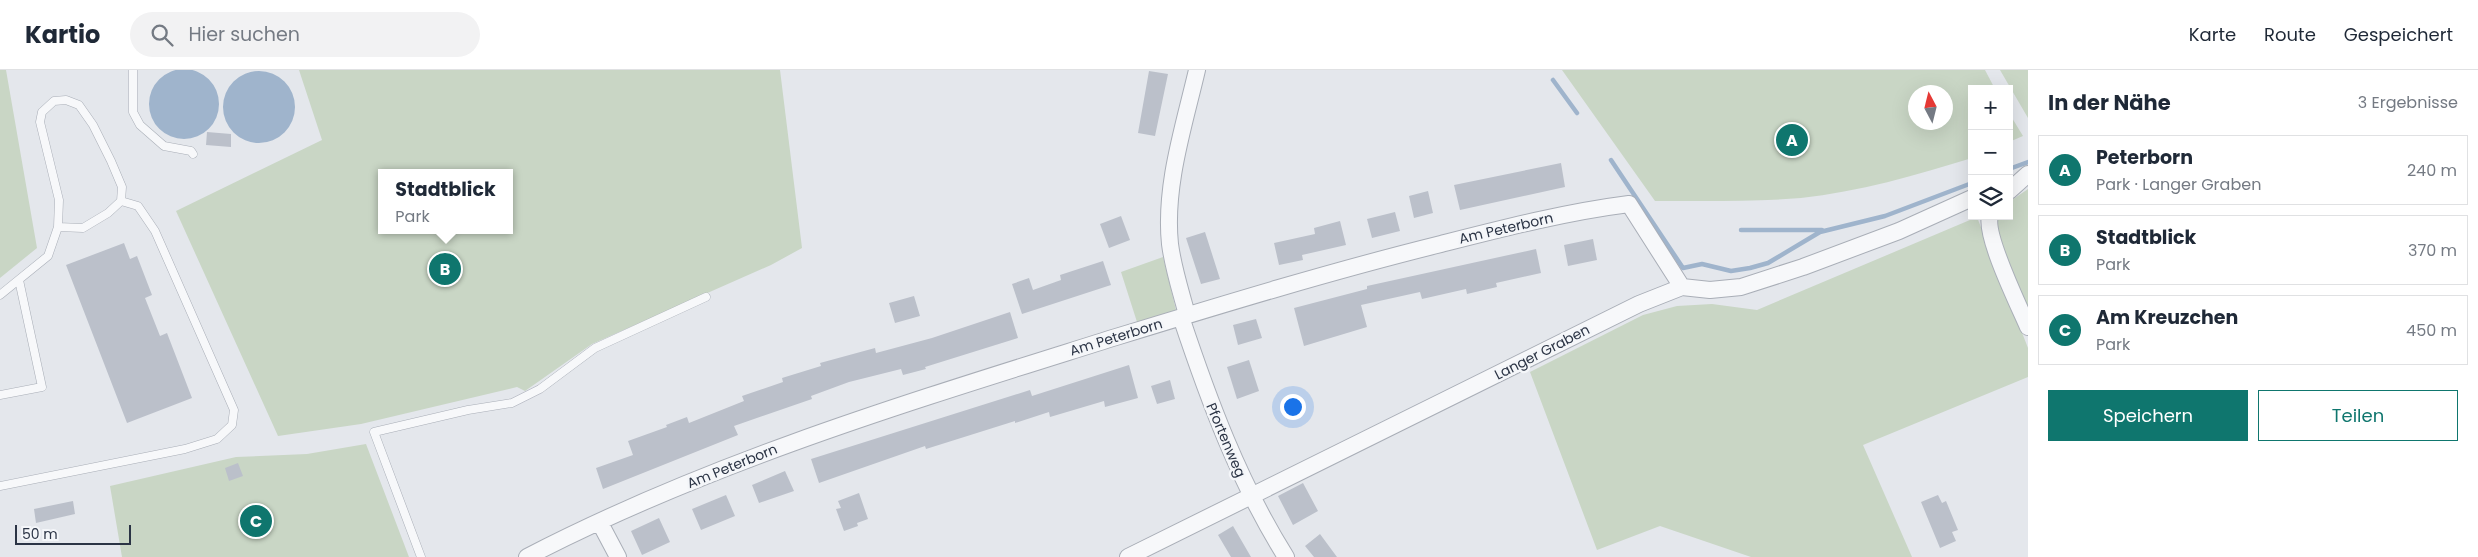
<!DOCTYPE html>
<html lang="de">
<meta charset="utf-8">
<style>
body{margin:0;font-family:Poppins,sans-serif;background:#f2f2f3;color:#1f2937}
.controls{position:absolute;right:15px;top:15px;display:grid;overflow:hidden;border-radius:0px;box-shadow:0 5px 20px #0002}
.controls button{width:45px;height:45px;display:grid;place-items:center;padding:0;border:0;border-bottom:1px solid #e0e1e3;background:#fff;color:#1f2937;font:25px sans-serif}
.compass{position:absolute;left:1908px;top:15px;width:45px;height:45px;border-radius:50%;background:#fff;box-shadow:0 5px 20px #0002;rotate:353deg}
.scale{position:absolute;left:15px;bottom:12px;width:116px;box-sizing:border-box;padding-left:5px;border:2px solid #2b3445;border-top:0;font-size:14px;line-height:18px;white-space:nowrap;color:#2b3445;-webkit-text-stroke:4px #f4f6f9;paint-order:stroke}
.you{position:absolute;left:1292px;top:336px;width:18px;height:18px;margin:-12px;border:4px solid #fff;border-radius:50%;background:#1a73e8;box-shadow:0 0 0 8px #1a73e833}
.badge{display:grid;place-items:center;width:32px;height:32px;border-radius:50%;background:#0f766e;color:#fff;font-size:16px;font-weight:700}
.pin{position:absolute;translate:-50% -50%;border:2px solid #fff;box-shadow:0 1px 5px #0006}
.popup{position:absolute;left:378px;top:99px;width:135px;height:65px;box-sizing:border-box;display:grid;place-content:center;border-radius:0px;background:#fff;filter:drop-shadow(0 1px 4px #0005);font-size:16px;white-space:nowrap;color:#747a83}
.popup b{font-size:19px;color:#1f2937}
.popup::after{content:'';position:absolute;left:50%;top:100%;margin-left:-10px;border:10px solid transparent;border-top-color:#fff}
.list{margin:0;padding:0;list-style:none}
h2{display:flex;justify-content:space-between;align-items:center;height:65px;margin:0;padding:0 20px;font-size:21px}
h2 small{font-size:16px;font-weight:400;color:#747a83}
.list li{display:grid;grid-template-columns:32px 1fr auto;gap:15px;align-items:center;box-sizing:border-box;height:70px;margin:0 10px 10px;padding:0 10px;border:1px solid #e0e1e3;border-radius:0px}
.list b{display:block;font-size:19px;white-space:nowrap}
.list p{margin:0;font-size:16px;white-space:nowrap;color:#747a83}
.list em{font-size:16px;font-style:normal;color:#747a83}
.actions{display:flex;gap:10px;padding:15px 20px}
.actions a{flex:1;padding:11px 0;border:1px solid #0f766e;border-radius:0px;text-align:center;font-size:18px;color:#0f766e}
.actions .main{background:#0f766e;color:#fff}
.icon{flex:none;width:28px;height:28px;fill:none;stroke:currentColor;stroke-width:2;stroke-linecap:round;stroke-linejoin:round}
.map{position:relative;flex:none;width:2028px;height:487px;overflow:hidden}
header{display:flex;align-items:center;gap:30px;box-sizing:border-box;height:70px;padding:0 25px;background:#fff;border-bottom:1px solid #e0e1e3}
header strong{font-size:24px}
nav{display:flex;gap:28px;margin-inline-start:auto;font-size:18px}
.search{width:350px;height:45px;background:#f2f2f3;display:flex;align-items:center;gap:12px;box-sizing:border-box;padding:0 18px;border-radius:28px;color:#747a83;font-size:19px}
main{display:flex}
aside{flex:1;background:#fff}
.map>svg:first-child{display:block}
.green{fill:#c9d6c5;fill-rule:evenodd}
.water{fill:#9fb4cc}
.lines{fill:none;stroke-linecap:round;stroke-linejoin:round}
.stream{stroke:#9fb4cc;stroke-width:4.5}
.building{fill:#bbc0ca}
.lane-casing{stroke:#a9aeb7;stroke-width:9}
.street-casing{stroke:#a9aeb7;stroke-width:18}
.lane{stroke:#f7f8fa;stroke-width:8}
.street{stroke:#f7f8fa;stroke-width:16}
.labels{text-anchor:middle;stroke-width:5;stroke-linejoin:round;paint-order:stroke}
.street-label{font-size:14px;fill:#2b3445;stroke:#f4f6f9}
</style>
<header>
<strong>Kartio</strong>
<div class="search"><svg class="icon" aria-label="search" viewBox="0 0 24 24"><circle cx="10" cy="10" r="6"/><path d="M15 15l6 6"/></svg>Hier suchen</div>
<nav><a>Karte</a><a>Route</a><a>Gespeichert</a></nav>
</header>
<main>
<div class="map">
<svg width="2028" height="487" viewBox="0 0 2028 487">
<rect width="100%" height="100%" fill="#e4e7ec"/>
<path class="green" d="M0,0H6L37,178L0,208Z
M299,0H780L802,178L771,195L592,274L525,321L517,317L361,354L278,366L176,141L322,70ZM381,103H509V160H381Z
M1562,0H1985L1995,19H1972V88C1917,105 1858,122 1801,128C1752,132 1704,131 1655,131ZM1916,22H1946V52H1916Z
M2000,0H2028V48Z
M2009,43L2023,66L2009,72Z
M2028,119V241L1997,166L1996,146H2009V132Z
M1977,147L2028,278V307L1863,375L1912,487H1751L1660,456L1597,480L1530,302L1643,245L1677,236L1712,234L1757,240Z
M1163,187L1176,240L1137,252L1121,202Z
M366,374L409,487H122L110,416L236,387L307,384Z"/>
<path class="water" d="M149 34a35 35 0 1 1 70 0a35 35 0 1 1-70 0Z
M223 37a36 36 0 1 1 72 0a36 36 0 1 1-72 0Z"/>
<g class="lines">
<path class="stream" d="M1553,10L1577,43
M1611,90L1683,198L1702,194L1731,201L1750,198L1768,193L1820,162L1885,146L1972,113
M2009,99L2028,92
M1741,160H1822"/>
</g>
<path class="building" d="M1149,1L1168,4L1155,66L1138,63Z
M207,62L231,64V77L206,75Z
M1561,93L1565,117L1460,140L1454,115Z
M1428,121L1433,143L1414,148L1409,126Z
M1395,142L1400,161L1372,168L1367,149Z
M1121,146L1130,170L1109,178L1100,154Z
M1340,151L1346,175L1302,185L1303,190L1279,195L1274,173L1315,164L1314,158Z
M1205,162L1220,209L1201,214L1186,168Z
M1593,169L1597,190L1568,196L1564,175Z
M124,173L130,189L137,186L152,225L145,228L160,266L167,263L192,328L127,353L66,195Z
M1536,179L1541,203L1496,213L1497,217L1467,224L1466,219L1422,229L1420,222L1361,235L1367,257L1304,276L1294,238L1367,219V216Z
M1103,191L1111,215L1022,244L1012,214L1029,208L1033,220L1061,210L1060,205Z
M914,226L920,246L895,253L889,233Z
M1010,242L1018,268L925,297L926,299L903,305L901,299L849,312L811,326L812,329L734,356L738,365L603,419L596,398L633,385L628,371L667,357L666,355L687,347L689,353L744,331L742,326L783,312L782,308L821,296L820,293L875,278L876,283L932,268Z
M1256,249L1262,268L1238,275L1233,255Z
M1249,290L1259,321L1237,329L1227,297Z
M1129,295L1138,328L1105,337L1104,331L1050,347L1049,342L1015,353V351L926,379L925,376L819,413L811,389L1030,320L1032,326Z
M1170,310L1175,329L1157,334L1151,316Z
M238,393L243,406L229,411L225,398Z
M785,401L794,421L759,433L752,415Z
M1303,413L1318,441L1293,455L1278,426Z
M859,423L868,449L857,453L858,456L844,461L836,439L841,438L838,431Z
M726,425L735,446L701,460L692,439Z
M1938,425L1942,433L1946,431L1958,460L1952,462L1956,471L1940,478L1921,432Z
M73,431L75,444L36,453L34,439Z
M659,448L670,472L642,485L631,461Z
M1233,456L1251,487H1231L1218,465Z
M1320,464L1337,487H1314L1305,476Z"/>
<g class="lines">
<defs>
<path id="lane" d="M133,0V42L140,55L164,76L191,81L193,84
M0,225L48,186L58,157L59,130L40,52L42,42L54,31L66,30L79,35L93,55L111,91L122,117L121,131L108,143L83,158L58,157
M0,325L42,317L19,210
M0,416L185,379L217,369L232,355L234,340L155,161L138,136L121,131
M421,487L374,362L468,340L512,333L540,319L595,278L706,227"/>
<path id="street" d="M2009,121L2028,104
M1990,146C1984,165 2019,236 2028,257
M1187,245C1181,222 1173,198 1170,174C1164,116 1184,56 1197,0
M1181,247C1209,331 1239,412 1286,487
M600,453L618,487
M527,487C714,390 916,330 1116,267C1224,234 1332,201 1441,174C1504,158 1566,142 1629,134L1682,217
M1128,487L1639,234L1682,217L1710,220L1741,217L1803,197L1899,161L1972,128"/>
</defs>
<use href="#lane" class="lane-casing"/>
<use href="#street" class="street-casing"/>
<use href="#lane" class="lane"/>
<use href="#street" class="street"/>
</g>
<g class="labels">
<g class="street-label">
<text transform="translate(1506 158) rotate(-13)" y="5">Am Peterborn</text>
<text transform="translate(1116 267) rotate(-17)" y="5">Am Peterborn</text>
<text transform="translate(1542 282) rotate(-27)" y="5">Langer Graben</text>
<text transform="translate(1226 370) rotate(67)" y="5">Pfortenweg</text>
<text transform="translate(732 396) rotate(-22)" y="5">Am Peterborn</text>
</g>
</g>
</svg>
<div class="controls">
<button>+</button>
<button>−</button>
<button><svg class="icon" aria-label="layers" viewBox="0 0 24 24"><path d="M12 4l9 5-9 5-9-5zM3 14l9 5 9-5"/></svg></button>
</div>
<svg class="compass" viewBox="-18 -18 36 36"><path d="M0-13l5 13h-10z" fill="#e53935"/><path d="M0 13l5-13h-10z" fill="#747a83"/></svg>
<div class="scale">50 m</div>
<div class="you"></div>
<div class="pin badge" style="left:1792px;top:70px">A</div>
<div class="pin badge" style="left:445px;top:199px">B</div>
<div class="popup"><b>Stadtblick</b>Park</div>
<div class="pin badge" style="left:256px;top:451px">C</div>
</div>
<aside>
<h2>In der Nähe<small>3 Ergebnisse</small></h2>
<ul class="list">
<li><span class="badge">A</span><div><b>Peterborn</b><p>Park · Langer Graben</p></div><em>240 m</em></li>
<li><span class="badge">B</span><div><b>Stadtblick</b><p>Park</p></div><em>370 m</em></li>
<li><span class="badge">C</span><div><b>Am Kreuzchen</b><p>Park</p></div><em>450 m</em></li>
</ul>
<div class="actions"><a class="main">Speichern</a><a>Teilen</a></div>
</aside>
</main>
